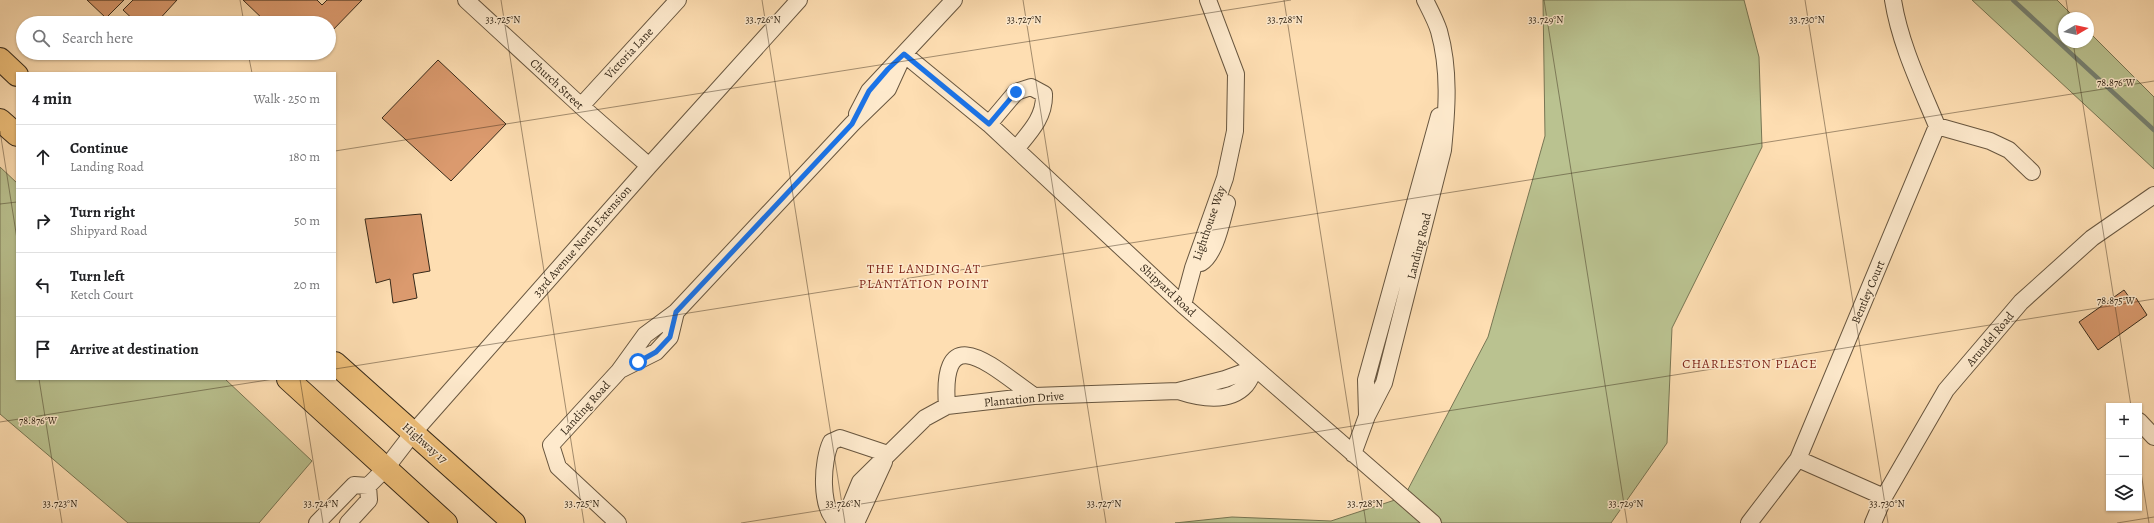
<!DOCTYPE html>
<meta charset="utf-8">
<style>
body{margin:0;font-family:Alegreya,serif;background:#f2f2f2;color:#202124}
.controls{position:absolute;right:12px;bottom:12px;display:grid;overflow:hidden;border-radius:0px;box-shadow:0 1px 3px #0004}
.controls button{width:36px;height:36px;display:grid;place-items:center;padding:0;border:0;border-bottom:1px solid #e0e0e0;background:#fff;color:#202124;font:20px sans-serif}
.compass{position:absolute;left:2058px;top:12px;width:36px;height:36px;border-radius:50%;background:#fff;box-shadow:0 1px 3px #0004;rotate:81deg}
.stop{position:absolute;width:12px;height:12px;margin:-9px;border:3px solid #1a73e8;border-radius:50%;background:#fff}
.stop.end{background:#1a73e8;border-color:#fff;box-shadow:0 1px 4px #0008}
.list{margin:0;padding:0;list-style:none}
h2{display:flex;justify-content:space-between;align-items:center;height:52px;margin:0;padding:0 16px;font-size:17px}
h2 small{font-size:13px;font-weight:400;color:#757577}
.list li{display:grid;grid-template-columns:26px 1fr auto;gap:12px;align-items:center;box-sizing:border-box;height:64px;padding:0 16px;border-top:1px solid #e0e0e0}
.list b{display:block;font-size:15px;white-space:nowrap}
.list p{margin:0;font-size:13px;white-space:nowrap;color:#757577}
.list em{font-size:13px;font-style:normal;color:#757577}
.icon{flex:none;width:22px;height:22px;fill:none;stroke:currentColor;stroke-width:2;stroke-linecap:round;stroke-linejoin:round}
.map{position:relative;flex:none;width:2154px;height:523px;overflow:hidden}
.search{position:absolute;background:#fff;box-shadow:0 1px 3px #0004;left:16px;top:16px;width:320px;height:44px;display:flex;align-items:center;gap:10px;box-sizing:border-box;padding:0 14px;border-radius:22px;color:#757577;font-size:15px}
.panel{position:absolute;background:#fff;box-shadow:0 1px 3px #0004;left:16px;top:72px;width:320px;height:308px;border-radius:0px}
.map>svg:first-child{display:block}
.green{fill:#bac290;stroke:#787654}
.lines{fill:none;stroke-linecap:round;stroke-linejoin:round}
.stream{stroke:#768172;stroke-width:4.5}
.building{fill:#db9a6e;stroke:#362919}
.street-casing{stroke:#68563f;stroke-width:18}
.highway-casing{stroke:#362919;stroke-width:24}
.street{stroke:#feeacd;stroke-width:16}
.highway{stroke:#efbf79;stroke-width:22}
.route{stroke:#1a73e8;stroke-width:5}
.ticks{fill:none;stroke:#362919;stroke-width:1;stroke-opacity:0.45}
.labels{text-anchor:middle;stroke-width:3;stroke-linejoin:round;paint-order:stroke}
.street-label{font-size:12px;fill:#362919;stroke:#feeacd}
.neighbourhood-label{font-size:13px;letter-spacing:1px;fill:#7a1f14;stroke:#feeacd}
.ticks-label{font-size:10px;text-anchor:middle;fill:#362919;stroke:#feeacd;stroke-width:3;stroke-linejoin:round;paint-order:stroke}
</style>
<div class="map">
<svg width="2154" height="523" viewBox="0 0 2154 523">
<rect width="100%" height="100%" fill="#fedeb2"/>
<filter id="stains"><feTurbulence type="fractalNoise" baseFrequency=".005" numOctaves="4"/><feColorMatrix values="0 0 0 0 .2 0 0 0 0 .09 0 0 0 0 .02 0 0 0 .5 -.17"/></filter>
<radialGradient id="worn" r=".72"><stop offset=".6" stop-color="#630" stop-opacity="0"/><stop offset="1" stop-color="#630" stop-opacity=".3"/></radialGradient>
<path class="green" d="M1543,0H1744L1759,57L1762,147L1672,328L1667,443L1611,523H1175L1232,517L1331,521L1404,497L1488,337L1545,136Z
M1972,0H2057L2075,18H2064V42H2088V31L2154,97V169Z
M0,167L17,183V379H225L312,461L259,523H128L0,414Z"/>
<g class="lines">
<path class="stream" d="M2013,0L2154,130"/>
</g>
<path class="building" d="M87,0H124L106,18Z
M133,0H177L156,23H137L123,10Z
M243,0H317L322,5L327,0H362L329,34V23H267Z
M301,53H310L306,57Z
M438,60L506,124L451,181L382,118Z
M421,214L430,271L413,274L417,298L393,303L390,279L376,283L365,219Z
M2124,290L2132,301L2136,298L2147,315L2098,350L2079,322Z"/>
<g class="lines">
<defs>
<path id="street" d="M466,0L581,106L649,166
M1893,0C1900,44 1920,85 1937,126L1990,141L2009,150L2032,172
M904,54L989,124L1183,305L1433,523
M581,106L678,0
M857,114L869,91L954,0
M989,124L1016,92L1031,87L1044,94C1045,117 1030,132 1016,149
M1201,263C1216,254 1222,219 1227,203
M1183,305L1193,268L1225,178L1235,131L1236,74L1208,0
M620,370L656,352L670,337L676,312
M1178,391C1199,398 1229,404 1246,385C1250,380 1253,373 1255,368
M947,406C940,315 995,369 1034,396
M1367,415L1366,380L1439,116
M2139,421L2154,437
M1353,454L1367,416L1384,383L1443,150C1447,110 1450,70 1439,31C1436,21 1430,10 1425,0
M1798,459L1884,497
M317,523L354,485L368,486
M348,523L369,500L368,486L386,468L413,433L649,166L799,0
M618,523L558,467L551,445L619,371L645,335L676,312L852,124L888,89L904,54
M838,523C819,509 822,461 831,442L840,438L888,454
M843,523L860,482L925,418L947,406L1034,396L1178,391L1225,379L1255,368
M856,523L884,462
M1749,523L1798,459L1937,126
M1873,523L1884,497L1946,390L2021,302L2092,238L2154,195"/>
<path id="highway" d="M0,59L17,75
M0,120L17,135
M335,363L514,523
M288,379L446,523"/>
</defs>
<use href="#street" class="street-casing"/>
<use href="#highway" class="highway-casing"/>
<use href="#street" class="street"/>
<use href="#highway" class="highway"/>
</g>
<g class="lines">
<path class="route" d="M638,362L656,352L670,337L676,312L852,124L869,91L888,69L904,54L989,124L1016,92"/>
</g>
<path class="ticks" d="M240,0L244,23M501,0L584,523M762,0L845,523M1023,0L1106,523M1284,0L1366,523M1544,0L1627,523M1805,0L1888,523M2066,0L2069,18M2073,42L2131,406M248,53L252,73M0,131L17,239M335,151L1291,0M0,204L17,202M335,369L2154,81M39,379L62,523M300,379L323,523M0,422L274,379M2139,460L2149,523M741,523L2154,299M2117,523L2154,517"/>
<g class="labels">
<g class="street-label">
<text transform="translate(629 53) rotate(-47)" y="4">Victoria Lane</text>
<text transform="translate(557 84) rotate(43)" y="4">Church Street</text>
<text transform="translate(1209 223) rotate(-71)" y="4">Lighthouse Way</text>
<text transform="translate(582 241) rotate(-49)" y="4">33rd Avenue North Extension</text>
<text transform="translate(1419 246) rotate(-76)" y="4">Landing Road</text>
<text transform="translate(1168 290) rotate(43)" y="4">Shipyard Road</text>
<text transform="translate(1868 292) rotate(-67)" y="4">Bentley Court</text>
<text transform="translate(1990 339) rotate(-50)" y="4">Arundel Road</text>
<text transform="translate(1024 399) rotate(-5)" y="4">Plantation Drive</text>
<text transform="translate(585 408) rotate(-48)" y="4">Landing Road</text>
<text transform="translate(425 443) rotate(41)" y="4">Highway 17</text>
</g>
<g class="neighbourhood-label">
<text x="924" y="273">THE LANDING AT<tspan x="924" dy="15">PLANTATION POINT</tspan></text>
<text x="1750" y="368">CHARLESTON PLACE</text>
</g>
</g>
<g class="ticks-label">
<text x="503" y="23">33.725°N</text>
<text x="763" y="23">33.726°N</text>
<text x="1024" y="23">33.727°N</text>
<text x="1285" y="23">33.728°N</text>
<text x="1546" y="23">33.729°N</text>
<text x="1807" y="23">33.730°N</text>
<text x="2116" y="86">78.876°W</text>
<text x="2116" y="304">78.875°W</text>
<text x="38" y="424">78.876°W</text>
<text x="60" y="507">33.723°N</text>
<text x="321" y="507">33.724°N</text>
<text x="582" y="507">33.725°N</text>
<text x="843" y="507">33.726°N</text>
<text x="1104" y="507">33.727°N</text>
<text x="1365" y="507">33.728°N</text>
<text x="1626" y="507">33.729°N</text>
<text x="1887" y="507">33.730°N</text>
</g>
<rect width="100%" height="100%" filter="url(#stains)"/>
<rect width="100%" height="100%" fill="url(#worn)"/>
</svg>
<div class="controls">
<button>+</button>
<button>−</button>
<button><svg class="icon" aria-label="layers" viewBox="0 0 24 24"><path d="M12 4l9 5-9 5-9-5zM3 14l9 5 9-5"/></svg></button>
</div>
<svg class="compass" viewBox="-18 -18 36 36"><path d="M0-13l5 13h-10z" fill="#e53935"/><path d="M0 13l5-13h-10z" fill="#757577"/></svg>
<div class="stop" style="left:638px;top:362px"></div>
<div class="stop end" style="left:1016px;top:92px"></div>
<div class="search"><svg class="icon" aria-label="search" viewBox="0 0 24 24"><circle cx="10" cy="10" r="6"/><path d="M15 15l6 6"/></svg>Search here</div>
<section class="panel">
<h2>4 min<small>Walk · 250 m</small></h2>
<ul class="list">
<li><svg class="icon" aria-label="ahead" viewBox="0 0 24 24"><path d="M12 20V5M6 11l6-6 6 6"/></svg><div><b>Continue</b><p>Landing Road</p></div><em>180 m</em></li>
<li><svg class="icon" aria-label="right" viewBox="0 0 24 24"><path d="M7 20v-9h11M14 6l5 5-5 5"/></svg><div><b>Turn right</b><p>Shipyard Road</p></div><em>50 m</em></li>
<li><svg class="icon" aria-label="left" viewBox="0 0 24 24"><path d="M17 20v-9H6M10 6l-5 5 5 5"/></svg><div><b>Turn left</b><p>Ketch Court</p></div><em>20 m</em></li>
<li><svg class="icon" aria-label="arrive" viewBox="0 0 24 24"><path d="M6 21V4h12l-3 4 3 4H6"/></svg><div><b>Arrive at destination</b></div></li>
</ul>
</section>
</div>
